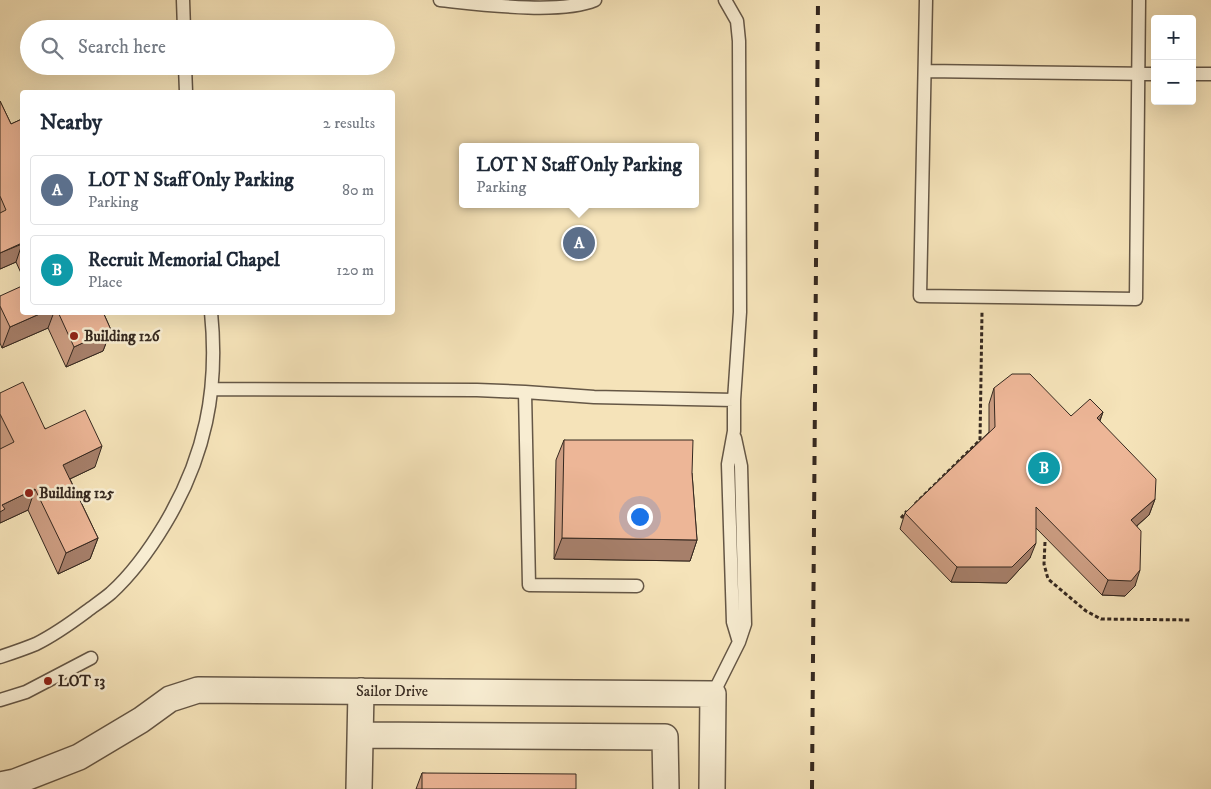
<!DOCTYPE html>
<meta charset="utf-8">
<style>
body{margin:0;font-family:"IM FELL DW Pica",serif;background:#f6f6f7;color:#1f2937}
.controls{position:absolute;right:15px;top:15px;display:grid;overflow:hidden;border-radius:5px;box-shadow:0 5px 20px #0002}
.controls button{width:45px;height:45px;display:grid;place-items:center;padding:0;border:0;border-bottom:1px solid #e0e1e3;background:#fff;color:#1f2937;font:25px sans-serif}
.you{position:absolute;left:639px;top:516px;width:18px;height:18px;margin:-12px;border:4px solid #fff;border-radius:50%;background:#1a73e8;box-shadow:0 0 0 8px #1a73e833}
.badge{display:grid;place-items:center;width:32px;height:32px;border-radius:50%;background:#8f2418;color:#fff;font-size:16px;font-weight:700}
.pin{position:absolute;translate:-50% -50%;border:2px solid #fff;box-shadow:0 1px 5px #0006}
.popup{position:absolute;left:459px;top:143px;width:240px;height:65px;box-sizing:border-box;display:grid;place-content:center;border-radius:5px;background:#fff;filter:drop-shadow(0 1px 4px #0005);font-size:16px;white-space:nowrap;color:#747a83}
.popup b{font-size:19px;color:#1f2937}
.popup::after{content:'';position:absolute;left:50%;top:100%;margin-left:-10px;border:10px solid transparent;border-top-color:#fff}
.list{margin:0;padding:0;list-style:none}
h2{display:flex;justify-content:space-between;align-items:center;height:65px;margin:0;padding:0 20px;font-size:21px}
h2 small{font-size:16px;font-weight:400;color:#747a83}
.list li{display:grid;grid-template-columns:32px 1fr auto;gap:15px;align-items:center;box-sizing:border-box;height:70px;margin:0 10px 10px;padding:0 10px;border:1px solid #e0e1e3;border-radius:5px}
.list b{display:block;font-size:19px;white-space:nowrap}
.list p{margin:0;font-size:16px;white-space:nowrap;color:#747a83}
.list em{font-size:16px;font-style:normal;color:#747a83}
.icon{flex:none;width:28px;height:28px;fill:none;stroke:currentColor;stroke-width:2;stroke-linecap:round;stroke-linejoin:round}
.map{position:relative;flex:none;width:1211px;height:789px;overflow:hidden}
.search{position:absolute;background:#fff;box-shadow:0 5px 20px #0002;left:20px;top:20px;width:375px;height:55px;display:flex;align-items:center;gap:12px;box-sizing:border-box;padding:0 18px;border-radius:28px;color:#747a83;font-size:19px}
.panel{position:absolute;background:#fff;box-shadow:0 5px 20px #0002;left:20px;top:90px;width:375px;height:225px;border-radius:5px}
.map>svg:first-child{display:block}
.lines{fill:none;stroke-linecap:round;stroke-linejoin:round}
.lane-casing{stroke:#655746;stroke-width:15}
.street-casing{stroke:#655746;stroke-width:28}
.path{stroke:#35281f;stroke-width:3;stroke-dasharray:4 2.5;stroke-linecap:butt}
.lane{stroke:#f8edd2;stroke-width:12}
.street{stroke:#f8edd2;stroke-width:25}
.rail{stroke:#35281f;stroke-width:4;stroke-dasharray:9 9;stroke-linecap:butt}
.wall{fill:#cc9d82;stroke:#35281f}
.shaded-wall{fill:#a67f6a;stroke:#35281f}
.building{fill:#edb697;stroke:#35281f}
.poi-dot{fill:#8f2418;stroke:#f8edd2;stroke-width:2}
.labels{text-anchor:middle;stroke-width:5;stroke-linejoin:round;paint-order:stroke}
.poi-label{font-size:15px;font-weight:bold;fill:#35281f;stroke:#f8edd2;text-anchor:start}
.street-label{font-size:15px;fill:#35281f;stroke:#f8edd2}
</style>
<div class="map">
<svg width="1211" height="789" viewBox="0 0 1211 789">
<rect width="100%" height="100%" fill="#f5e3b9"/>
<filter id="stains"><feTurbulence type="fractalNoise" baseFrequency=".004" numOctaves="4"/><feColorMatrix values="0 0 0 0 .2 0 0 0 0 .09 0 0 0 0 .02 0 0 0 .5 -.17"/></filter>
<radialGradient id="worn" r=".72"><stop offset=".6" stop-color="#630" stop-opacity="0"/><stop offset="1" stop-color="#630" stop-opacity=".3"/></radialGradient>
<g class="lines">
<defs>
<path id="lane" d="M183,0L184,29
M440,0C479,4 560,15 595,0
M725,0L737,21L739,41L740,312L734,400V431L728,464L733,622L739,642
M926,0L920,296L1136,299L1139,0
M185,66L186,92
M926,71L1155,74
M1192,74H1211
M212,389L477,390L525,392L594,397L734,400
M525,392L529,585L637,586
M0,657C12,653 24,649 36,644C54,635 71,623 87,611C95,605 104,599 111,593C133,573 150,549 165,524C205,457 219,390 211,312
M713,694L739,642L745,624L741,466L735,438
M0,700L26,692L91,658"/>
<path id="street" d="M361,735L665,737L666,789
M0,785L15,782L79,757L141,720L170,699L198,690L713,694L712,789
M359,789L361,691"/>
</defs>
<use href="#lane" class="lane-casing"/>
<use href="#street" class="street-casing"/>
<path class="path" d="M915,504L980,440L982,312
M901,518L907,511
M1045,542L1044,564L1048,579L1086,611L1101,619L1191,620"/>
<use href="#lane" class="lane"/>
<use href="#street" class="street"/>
<path class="rail" d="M812,789L818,0"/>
</g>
<path class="wall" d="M0,101L11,124L22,119V272L21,273L16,262L0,269Z
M0,296L22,312H103L111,330L103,351L66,367L48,328L2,348L0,343Z
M994,388L1071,416L1103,412L1100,421L1155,499L1149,515L1137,526L1135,586L1125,596L1102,595L1036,528L1030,558L1007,583L951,582L900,529L905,513L989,432V404Z
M0,393L95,467L70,479L98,538L90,559L58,574L28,510L0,523Z
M564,440L692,473L697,540L690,561L554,559L556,460Z
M422,773L576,789H416Z"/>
<path class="shaded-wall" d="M22,244L16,262L0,269V253Z
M44,312H54L48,328L2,348L10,327Z
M111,330L103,351L66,367L74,347Z
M1103,412L1097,427V418Z
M102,446L95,467L55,486L63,465Z
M35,489L28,510L0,523V512L2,505Z
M1155,499L1149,515L1126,535L1131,520Z
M98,538L90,559L58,574L66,553Z
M562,538L697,540L690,561L554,559Z
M1036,543L1030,558L1007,583L951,582L957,567Z
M1140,570L1135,586L1125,596L1102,595L1108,580Z"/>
<path class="building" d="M0,101L11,124L22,119V243L0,253V213L6,210L0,196Z
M22,286V312H44L10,327L0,306V296Z
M58,312H103L111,330L74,347Z
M1012,374H1030L1071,416L1090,399L1103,412L1097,418L1156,479L1155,499L1131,520L1141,531L1140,570L1131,581L1108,580L1036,507V543L1012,567H957L905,513L995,427L994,388Z
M23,382L45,429L85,410L102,446L63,465L98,538L66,553L35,489L2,505L5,509L0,512V449L14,442L0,414V393Z
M564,440H693L692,473L697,540L562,538Z
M422,773L576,774V789H422Z"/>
<g class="poi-dot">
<circle cx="74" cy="336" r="5"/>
<circle cx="29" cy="493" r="5"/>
<circle cx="48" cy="681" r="5"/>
</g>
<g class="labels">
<g class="poi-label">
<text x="84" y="341">Building 126</text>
<text x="39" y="498">Building 125</text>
<text x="58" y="686">LOT 13</text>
</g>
<g class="street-label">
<text x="392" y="696">Sailor Drive</text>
</g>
</g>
<rect width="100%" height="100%" filter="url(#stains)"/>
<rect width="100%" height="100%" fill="url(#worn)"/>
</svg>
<div class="controls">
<button>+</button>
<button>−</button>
</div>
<div class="you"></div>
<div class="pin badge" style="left:579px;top:243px;background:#5c6f8a">A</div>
<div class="popup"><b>LOT N Staff Only Parking</b>Parking</div>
<div class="pin badge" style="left:1044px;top:468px;background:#0f9aa8">B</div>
<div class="search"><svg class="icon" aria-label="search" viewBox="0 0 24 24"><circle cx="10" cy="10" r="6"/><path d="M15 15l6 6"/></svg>Search here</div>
<section class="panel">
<h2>Nearby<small>2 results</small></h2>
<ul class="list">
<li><span class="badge" style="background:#5c6f8a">A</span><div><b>LOT N Staff Only Parking</b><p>Parking</p></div><em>80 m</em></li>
<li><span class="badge" style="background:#0f9aa8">B</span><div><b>Recruit Memorial Chapel</b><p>Place</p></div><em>120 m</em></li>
</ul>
</section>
</div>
